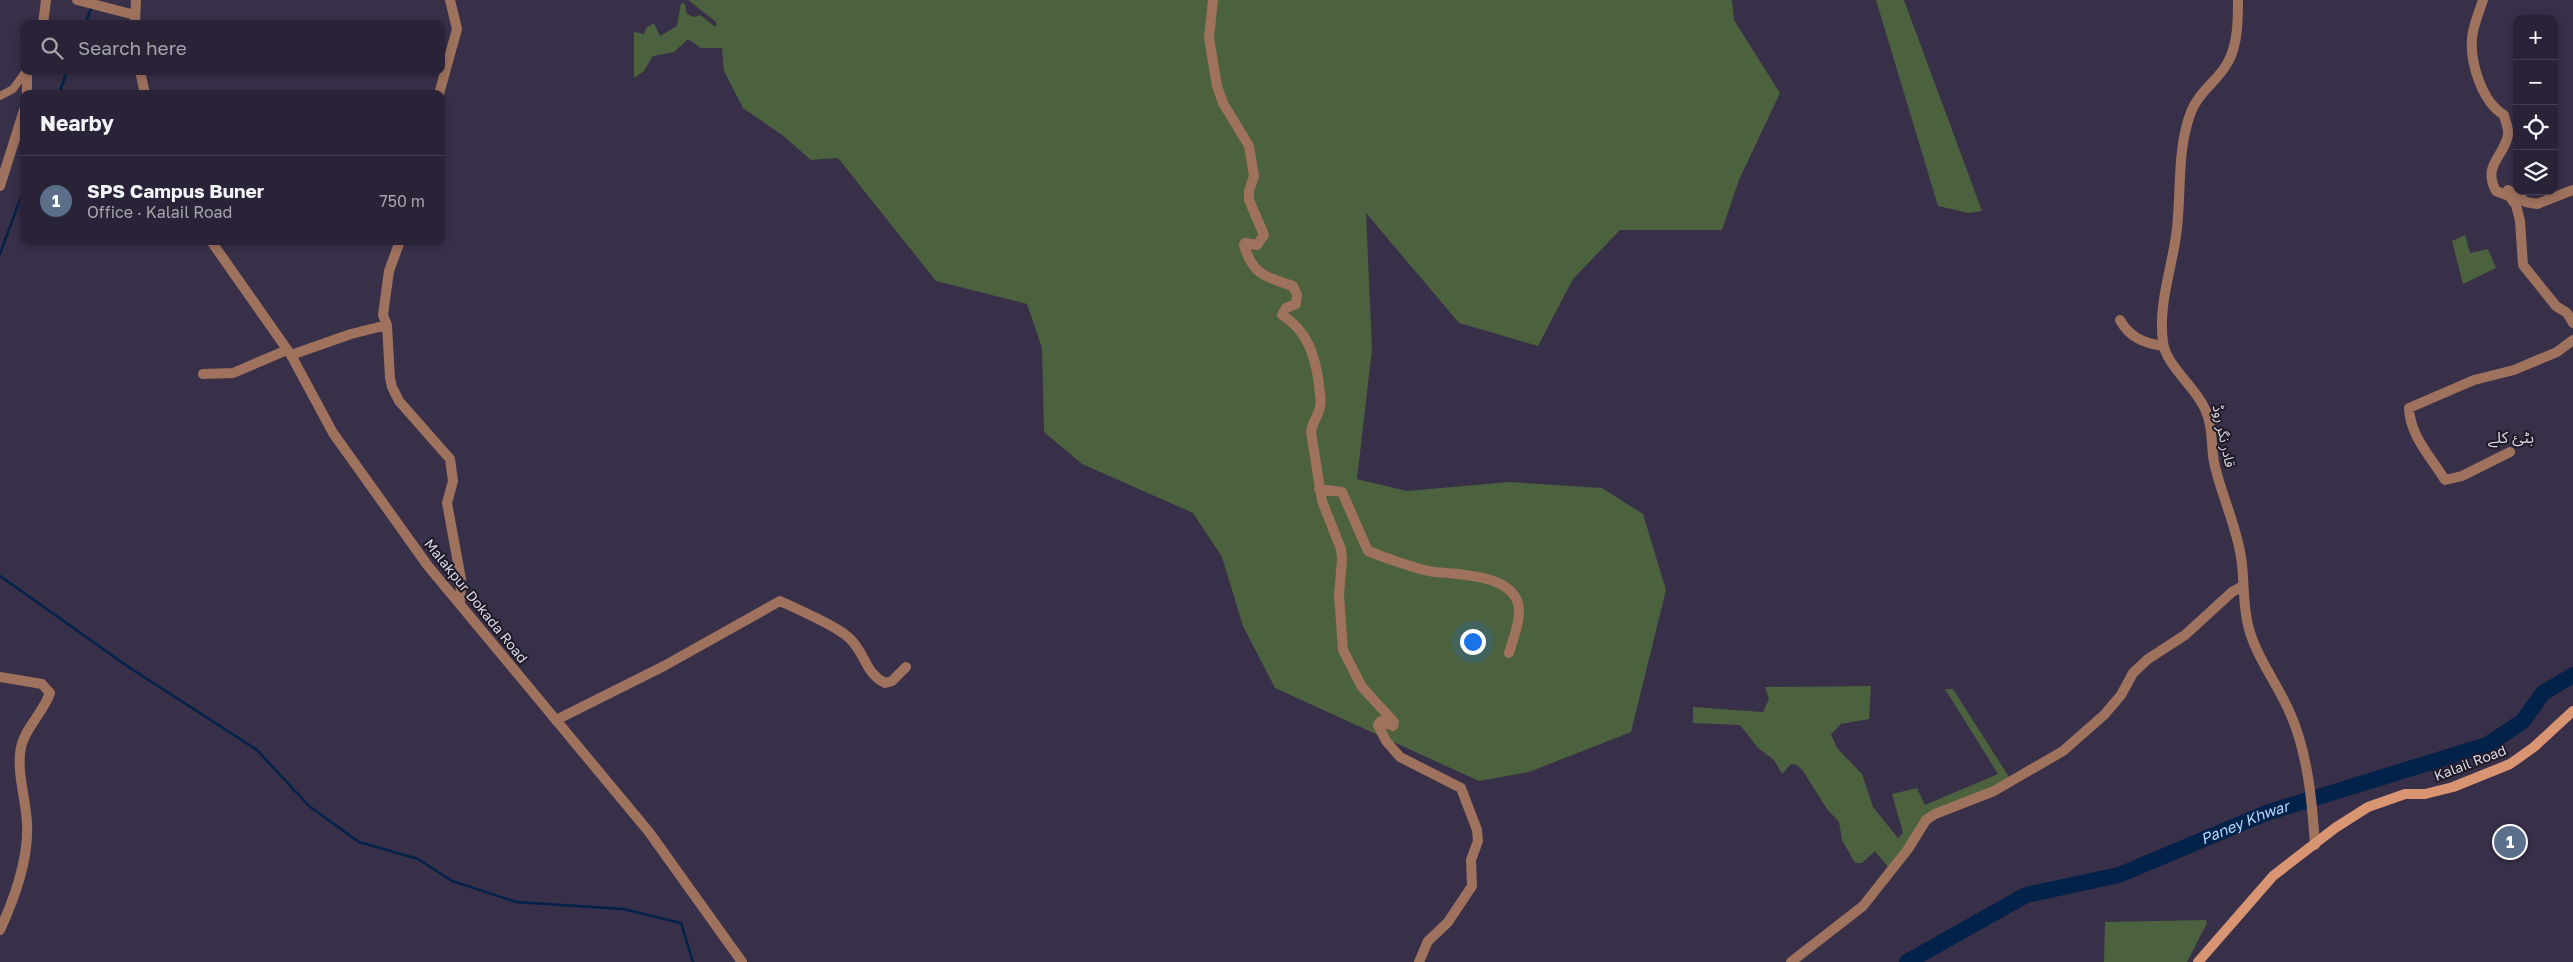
<!DOCTYPE html>
<meta charset="utf-8">
<style>
body{margin:0;font-family:"Golos Text","Noto Sans Arabic",sans-serif;background:#322b3f;color:#f1f3f6}
.controls{position:absolute;right:15px;top:15px;display:grid;overflow:hidden;border-radius:10px;box-shadow:0 2px 8px #0003}
.controls button{width:45px;height:45px;display:grid;place-items:center;padding:0;border:0;border-bottom:1px solid #464052;background:#2a2337;color:#f1f3f6;font:25px sans-serif}
.you{position:absolute;left:1472px;top:641px;width:18px;height:18px;margin:-12px;border:4px solid #fff;border-radius:50%;background:#1a73e8;box-shadow:0 0 0 8px #1a73e833}
.badge{display:grid;place-items:center;width:32px;height:32px;border-radius:50%;background:#ea580c;color:#fff;font-size:16px;font-weight:700}
.pin{position:absolute;translate:-50% -50%;border:2px solid #fff;box-shadow:0 1px 5px #0006}
.list{margin:0;padding:0;list-style:none}
h2{display:flex;justify-content:space-between;align-items:center;height:65px;margin:0;padding:0 20px;font-size:21px}
h2 small{font-size:16px;font-weight:400;color:#a5a4ad}
.list li{display:grid;grid-template-columns:32px 1fr auto;gap:15px;align-items:center;box-sizing:border-box;height:90px;padding:0 20px;border-top:1px solid #464052}
.list b{display:block;font-size:19px;white-space:nowrap}
.list p{margin:0;font-size:16px;white-space:nowrap;color:#a5a4ad}
.list em{font-size:16px;font-style:normal;color:#a5a4ad}
.icon{flex:none;width:28px;height:28px;fill:none;stroke:currentColor;stroke-width:2;stroke-linecap:round;stroke-linejoin:round}
.map{position:relative;flex:none;width:2573px;height:962px;overflow:hidden}
.search{position:absolute;background:#2a2337;box-shadow:0 2px 8px #0003;left:20px;top:20px;width:425px;height:55px;display:flex;align-items:center;gap:12px;box-sizing:border-box;padding:0 18px;border-radius:10px;color:#a5a4ad;font-size:19px}
.panel{position:absolute;background:#2a2337;box-shadow:0 2px 8px #0003;left:20px;top:90px;width:425px;height:155px;border-radius:10px}
.map>svg:first-child{display:block}
.green{fill:#4c613d}
.lines{fill:none;stroke-linecap:round;stroke-linejoin:round}
.stream{stroke:#032249;stroke-width:2.5}
.river{stroke:#032249;stroke-width:16}
.pedestrian{stroke:#9e725d;stroke-width:8}
.minor{stroke:#9e725d;stroke-width:10}
.tertiary{stroke:#9e725d;stroke-width:10}
.secondary{stroke:#d99471;stroke-width:10}
.labels{text-anchor:middle;stroke-width:4;stroke-linejoin:round;paint-order:stroke}
.street-label{font-size:14px;fill:#ddd8e9;stroke:#1e1a26}
.water-label{font-size:15px;font-style:italic;fill:#b6d5ff;stroke:#1e1a26}
.quarter-label{font-size:16px;fill:#ddd8e9;stroke:#1e1a26}
</style>
<div class="map">
<svg width="2573" height="962" viewBox="0 0 2573 962">
<rect width="100%" height="100%" fill="#382f49"/>
<path class="green" d="M688,0H1732L1734,20L1780,93L1739,180L1722,230H1620L1573,279L1538,346L1459,323L1366,213L1372,349L1357,479L1407,491L1509,482L1602,488L1643,514L1666,590L1631,732L1529,772L1479,781L1275,688L1243,626L1222,557L1193,513L1082,464L1044,432L1042,348L1027,304L936,281L838,158L811,160L782,135L743,108L724,71L722,48H701L688,39L674,52L653,56L644,71L634,78V32L644,34L646,28L654,23L660,36L677,26L681,3L685,4L687,14L694,17L700,15L716,27V22Z
M1876,0H1904L1982,211L1969,213L1938,206Z
M2465,235L2470,253L2488,249L2496,268L2463,284L2452,241Z
M1871,686L1869,719L1841,724L1831,734L1837,748L1862,774L1873,807L1898,838L1903,833L1892,794L1917,788L1925,805L1998,774L1945,689H1953L2009,777L1993,787L1932,811L1888,867L1875,851L1862,863H1855L1842,840L1839,822L1827,809L1803,771L1797,765L1791,764L1782,774L1774,760L1758,748L1740,725L1693,723V707L1763,712L1769,699L1765,687Z
M2206,920L2207,923L2187,962H2104L2105,922Z"/>
<g class="lines">
<path class="stream" d="M85,24L92,6
M59,94L67,71
M0,254L24,189
M0,576L130,668L257,750L309,806L359,842L418,859L452,881L516,902L623,909L681,923L693,962"/>
<path class="river" id="s1" d="M1907,962L2026,895L2119,875L2266,813L2487,745L2523,721L2543,693L2573,675"/>
<path class="pedestrian" d="M0,96L13,89L26,71"/>
<path class="minor" d="M77,0L135,15
M1213,0L1209,38L1217,86L1223,103L1249,146L1254,176L1249,191V200L1264,235L1257,245L1245,243L1244,245C1253,276 1267,277 1293,286L1297,295L1296,304L1286,308L1282,315C1307,330 1315,355 1319,384C1319,391 1322,400 1320,407C1318,416 1312,423 1311,432L1322,501L1341,549L1342,559L1339,595L1343,650L1362,687L1394,722L1393,726L1381,721L1378,725L1386,741L1400,757L1461,788L1477,830L1478,841L1471,860L1472,886L1448,922L1428,941L1419,962
M2483,0C2479,12 2473,26 2472,38C2470,63 2482,102 2504,115C2505,121 2509,128 2508,135C2504,157 2482,165 2496,191L2509,196L2516,205L2520,221L2523,265L2556,306L2567,313L2573,323
M43,24L46,0
M27,71V94
M439,94L457,29L450,0
M0,186L24,110
M2508,190L2526,202L2537,204L2573,190
M400,241L389,271L383,315L387,325L390,378L392,387L399,401L450,459L453,481L447,503L461,579L460,604
M2120,320C2130,338 2144,343 2163,346
M291,355L351,334L387,325
M203,374L233,373L287,350
M2510,452L2462,476L2445,480C2431,457 2410,436 2409,408L2474,380L2514,370L2557,352L2573,340
M1319,489L1342,492L1368,551C1383,557 1419,570 1434,572C1460,574 1520,575 1519,612C1519,626 1513,639 1509,653
M0,677L42,684L50,693C43,713 25,728 21,747C16,771 26,799 27,823C29,859 15,897 0,930
M556,720L664,666L780,601C797,609 842,628 852,641C866,656 866,674 885,683L892,681L906,667"/>
<path class="tertiary" d="M2238,0C2238,19 2238,44 2228,62C2218,81 2199,91 2191,112C2176,151 2182,195 2176,236C2171,271 2158,306 2163,342C2166,367 2198,388 2207,414C2213,429 2211,446 2214,462C2221,495 2236,524 2241,557C2245,581 2242,605 2249,629C2257,658 2278,685 2290,713C2308,754 2312,801 2315,845
M135,24L136,0
M140,71L145,94
M211,241L291,355L333,433L428,566L649,832L742,962
M1791,962L1863,906L1908,849L1926,820L1935,814L1994,791L2063,751L2104,715L2121,695L2133,673L2148,659L2185,635L2232,592L2243,586"/>
<path class="secondary" d="M2198,962L2273,876L2335,828L2368,807L2405,794H2425L2453,787L2510,764L2534,747L2573,711"/>
</g>
<g class="labels">
<g class="street-label">
<text transform="translate(2224 436) rotate(78)" y="5">قادر نگر روڈ</text>
<text transform="translate(476 601) rotate(51)" y="5">Malakpur Dokada Road</text>
<text transform="translate(2470 763) rotate(-21)" y="5">Kalail Road</text>
</g>
<g class="water-label">
<text dy="5" stroke="none"><textPath href="#s1" startOffset="368">Paney Khwar</textPath></text>
</g>
<g class="quarter-label">
<text x="2511" y="443">بٹئ کلے</text>
</g>
</g>
</svg>
<div class="controls">
<button>+</button>
<button>−</button>
<button><svg class="icon" aria-label="locate" viewBox="0 0 24 24"><circle cx="12" cy="12" r="6"/><path d="M12 2v4M12 18v4M2 12h4M18 12h4"/></svg></button>
<button><svg class="icon" aria-label="layers" viewBox="0 0 24 24"><path d="M12 4l9 5-9 5-9-5zM3 14l9 5 9-5"/></svg></button>
</div>
<div class="you"></div>
<div class="pin badge" style="left:2510px;top:842px;background:#5c6f8a">1</div>
<div class="search"><svg class="icon" aria-label="search" viewBox="0 0 24 24"><circle cx="10" cy="10" r="6"/><path d="M15 15l6 6"/></svg>Search here</div>
<section class="panel">
<h2>Nearby<small></small></h2>
<ul class="list">
<li><span class="badge" style="background:#5c6f8a">1</span><div><b>SPS Campus Buner</b><p>Office · Kalail Road</p></div><em>750 m</em></li>
</ul>
</section>
</div>
